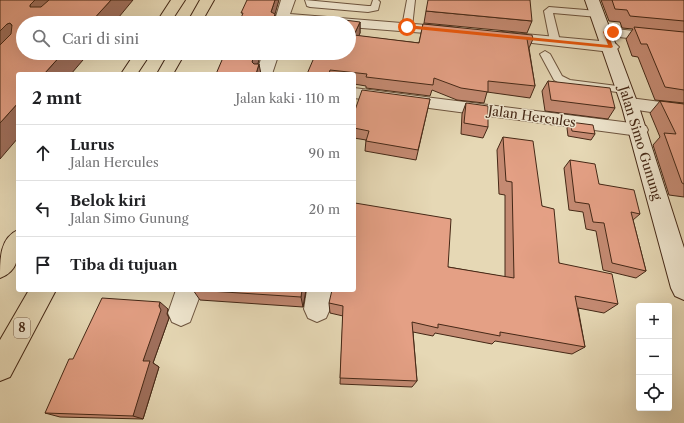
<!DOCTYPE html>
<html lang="id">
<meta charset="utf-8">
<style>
body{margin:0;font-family:"Libre Caslon Text",serif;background:#f6f6f6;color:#202124}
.controls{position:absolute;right:12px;bottom:12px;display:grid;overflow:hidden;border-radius:4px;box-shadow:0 4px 16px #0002}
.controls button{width:36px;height:36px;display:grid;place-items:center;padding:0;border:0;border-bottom:1px solid #e0e0e0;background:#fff;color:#202124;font:20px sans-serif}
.stop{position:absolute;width:12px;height:12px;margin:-9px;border:3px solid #ea580c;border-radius:50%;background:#fff}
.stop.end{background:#ea580c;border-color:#fff;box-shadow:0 1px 4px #0008}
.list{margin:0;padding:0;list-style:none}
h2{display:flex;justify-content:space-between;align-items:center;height:52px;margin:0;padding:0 16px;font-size:17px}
h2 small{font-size:13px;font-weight:400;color:#757577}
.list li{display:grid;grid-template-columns:26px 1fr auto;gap:12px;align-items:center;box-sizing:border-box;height:56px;padding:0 16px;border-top:1px solid #e0e0e0}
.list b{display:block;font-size:15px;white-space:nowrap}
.list p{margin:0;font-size:13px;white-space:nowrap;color:#757577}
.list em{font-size:13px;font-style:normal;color:#757577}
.icon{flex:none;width:22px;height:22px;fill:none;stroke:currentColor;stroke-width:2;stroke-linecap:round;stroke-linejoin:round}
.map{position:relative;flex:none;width:684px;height:423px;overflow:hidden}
.search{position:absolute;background:#fff;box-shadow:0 4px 16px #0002;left:16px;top:16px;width:340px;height:44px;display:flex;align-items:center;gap:10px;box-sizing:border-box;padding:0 14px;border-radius:22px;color:#757577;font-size:15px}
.panel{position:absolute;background:#fff;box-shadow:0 4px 16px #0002;left:16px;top:72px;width:340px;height:220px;border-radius:4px}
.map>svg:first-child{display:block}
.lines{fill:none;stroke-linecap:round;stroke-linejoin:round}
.service-casing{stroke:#6d543e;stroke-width:2}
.minor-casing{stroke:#6d543e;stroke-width:2}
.secondary-casing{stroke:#452816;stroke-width:2}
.motorway-casing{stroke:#452816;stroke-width:2}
.service{fill:#efe6cf;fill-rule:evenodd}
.minor{fill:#efe6cf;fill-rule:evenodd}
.secondary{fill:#efe6cf;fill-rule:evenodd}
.motorway{fill:#e6d8b5;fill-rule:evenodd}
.wall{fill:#c48a72;stroke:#452816}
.shaded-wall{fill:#a0705d;stroke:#452816}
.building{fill:#e4a085;stroke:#452816}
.route{fill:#ea580c}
.labels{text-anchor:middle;stroke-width:3;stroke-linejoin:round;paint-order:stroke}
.shield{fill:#efe6cf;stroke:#78614e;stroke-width:1}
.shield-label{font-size:12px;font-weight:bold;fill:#452816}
.street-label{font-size:13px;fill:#452816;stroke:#efe6cf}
</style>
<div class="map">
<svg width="684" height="423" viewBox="0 0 684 423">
<rect width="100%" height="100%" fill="#e6d8b5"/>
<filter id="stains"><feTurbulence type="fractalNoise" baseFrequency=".005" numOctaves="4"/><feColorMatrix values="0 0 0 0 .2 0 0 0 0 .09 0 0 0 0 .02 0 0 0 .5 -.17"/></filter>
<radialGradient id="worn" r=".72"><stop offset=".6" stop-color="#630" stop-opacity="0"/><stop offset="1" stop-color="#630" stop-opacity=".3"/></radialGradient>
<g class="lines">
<defs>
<path id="service" d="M305,0L368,6H371L373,0H378L380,2L378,10L368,12L310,7L307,6Z
M407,0H415L412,27L407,30L402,27Z
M549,7L598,11L602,14L598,17L553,13L560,41L555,44L550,41L544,11Z
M545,51L550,54L562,76L570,80L625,87L630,90L625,93L563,85L554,80L540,54Z"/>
<path id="minor" d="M281,0H295L290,14L451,27L456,28L458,31L456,34L451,35L349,27V23H274Z
M605,28L684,36V44L600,35L598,32L600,29Z
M503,32L611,42L616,44L619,47L616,50L611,52L498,39L496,36L498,33Z
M263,53H279L272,74H256Z
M354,88L639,124L646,126L648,130L646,134L639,136L354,98Z
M630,98L684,105V117L624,108L621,104L624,100Z
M176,290H202L190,322L181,326L172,322L168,313Z
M307,290H333L330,309L326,318L317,322L308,318L304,309Z"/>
<path id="secondary" d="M585,0H599L639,107L684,248V300L675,296L671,288L622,107Z"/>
<path id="motorway" d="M171,0H185L170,23H156Z
M200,0H214L201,23H187Z
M135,53H151L137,74H121Z
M169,53H185L173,74H157Z
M18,230C18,250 22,270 0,278C0,258 0,238 18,230Z
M29,290H56L10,377L0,381V340Z"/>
</defs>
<use href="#service" class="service-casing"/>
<use href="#minor" class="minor-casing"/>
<use href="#secondary" class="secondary-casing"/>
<use href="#motorway" class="motorway-casing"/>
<use href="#service" class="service"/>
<use href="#minor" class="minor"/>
<use href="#secondary" class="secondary"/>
<use href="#motorway" class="motorway"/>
</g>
<path class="wall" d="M601,0H684V103L655,100L638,57L632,56L626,39L633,29L622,28L620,22L609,21Z
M426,11L532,21L527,33L424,23Z
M360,22V33L358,36L419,43L423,24L533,39L529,48L535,86L530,98L487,92L484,103L457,100L432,90L430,96L366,88V86L354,84V74H307Z
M548,81L615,108L608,119L545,111L542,91Z
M430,99L416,160L365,151L366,140L354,138V113Z
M660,101L684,104V197L669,195L653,145L660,137L650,113Z
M466,103L488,127L483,138L461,134L462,114Z
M570,122L595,134L591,140L568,136L567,128Z
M503,137L542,206L559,263L618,304L604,313L578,308L585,347L572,354L495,341L492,344L435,333L433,336L413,332L417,381L412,387L340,384L343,316L330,313L329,303L448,267L505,277V195L499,194L497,150Z
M570,160L599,184L640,214L633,220L646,271L636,278L603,270L596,231L586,229L583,212L569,210L564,168Z
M193,290H306L303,307L200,300Z
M168,309L167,314L169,318L153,363L159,367L143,419L60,417L45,413Z"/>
<path class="shaded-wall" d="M35,0H62L41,22L30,7V5Z
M111,0H133L114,23H90Z
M275,0H279L275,14L276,23H272L271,12Z
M360,22V33L354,47V35Z
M10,23L23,41L0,60V31L7,24Z
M63,53H89L71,74H44Z
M255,53H261L255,74L252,62Z
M259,64L261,74H256Z
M18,103V138L0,159V123Z
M302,290H306L303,307L301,297Z
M160,302L168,309L167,314L169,318L153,363L159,367L143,419L133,416L143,361Z"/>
<path class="building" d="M0,0H35L30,5V7H41L49,0H111L90,23H23V53H63L44,74H18V103L0,123V45L11,34L12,25L10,23L7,24L0,31Z
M247,0H275L271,12L275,14L272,23H239L243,13H241Z
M428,0H530L532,21L426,11Z
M612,0H684V21L630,16L627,10L615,9Z
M337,19L360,22L354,35L419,43L423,24L532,35L533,39H527L535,86L488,81V92L461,88L434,78L433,85L366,77L367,74L330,70L329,74H307L316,53H349V23H334Z
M634,27L684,32V90L665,87L647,44H641Z
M225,53H255L252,62L254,64H259L256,74H216Z
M548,81L610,88L615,108L551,100Z
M362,90L430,99L418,150L366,141L369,131L354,128V113Z
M660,101L684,104V184L682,183L664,133L676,134Z
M466,103L488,106V127L464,123Z
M570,122L593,125L595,134L572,131Z
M503,137L533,141L542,206L554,209L559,263L612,274L618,304L575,296L585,347L500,332V336L438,324V328L412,322L417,381L340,378L343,306L329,303L332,290H354V209L355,203L451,219L448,267L514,278L512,182L506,181Z
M570,160L595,164L599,184L634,190L640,214L631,212L646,271L612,263L604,223L593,222L589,204L575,202Z
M194,290H302L301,297Z
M102,298L160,302L159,306L161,310L143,361H150L133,416L45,413L69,359H73Z"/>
<path class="route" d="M407,25L608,45L603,32L605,30L615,32L608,33L613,47L611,48L405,28Z"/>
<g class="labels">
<rect class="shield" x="14" y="318" width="16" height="20" rx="3"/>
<g class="shield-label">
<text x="22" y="332">8</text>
</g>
<g class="street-label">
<text transform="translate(532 116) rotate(8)" y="5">Jalan Hercules</text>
<text transform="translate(641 143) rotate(73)" y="5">Jalan Simo Gunung</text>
</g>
</g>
<rect width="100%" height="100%" filter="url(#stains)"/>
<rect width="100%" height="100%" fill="url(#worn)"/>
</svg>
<div class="controls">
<button>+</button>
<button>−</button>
<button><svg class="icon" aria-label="locate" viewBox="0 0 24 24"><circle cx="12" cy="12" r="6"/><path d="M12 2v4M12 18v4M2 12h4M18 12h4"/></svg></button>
</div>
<div class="stop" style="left:407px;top:27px"></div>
<div class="stop end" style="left:613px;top:32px"></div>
<div class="search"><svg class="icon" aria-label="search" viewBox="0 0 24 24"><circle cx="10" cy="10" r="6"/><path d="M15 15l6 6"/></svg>Cari di sini</div>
<section class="panel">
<h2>2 mnt<small>Jalan kaki · 110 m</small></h2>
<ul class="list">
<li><svg class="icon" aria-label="ahead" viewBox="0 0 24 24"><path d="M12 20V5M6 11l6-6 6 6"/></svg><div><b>Lurus</b><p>Jalan Hercules</p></div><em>90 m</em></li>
<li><svg class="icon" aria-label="left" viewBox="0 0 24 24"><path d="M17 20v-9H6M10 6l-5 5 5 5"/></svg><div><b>Belok kiri</b><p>Jalan Simo Gunung</p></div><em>20 m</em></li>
<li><svg class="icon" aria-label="arrive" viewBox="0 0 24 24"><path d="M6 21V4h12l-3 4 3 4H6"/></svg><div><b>Tiba di tujuan</b></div></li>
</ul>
</section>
</div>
